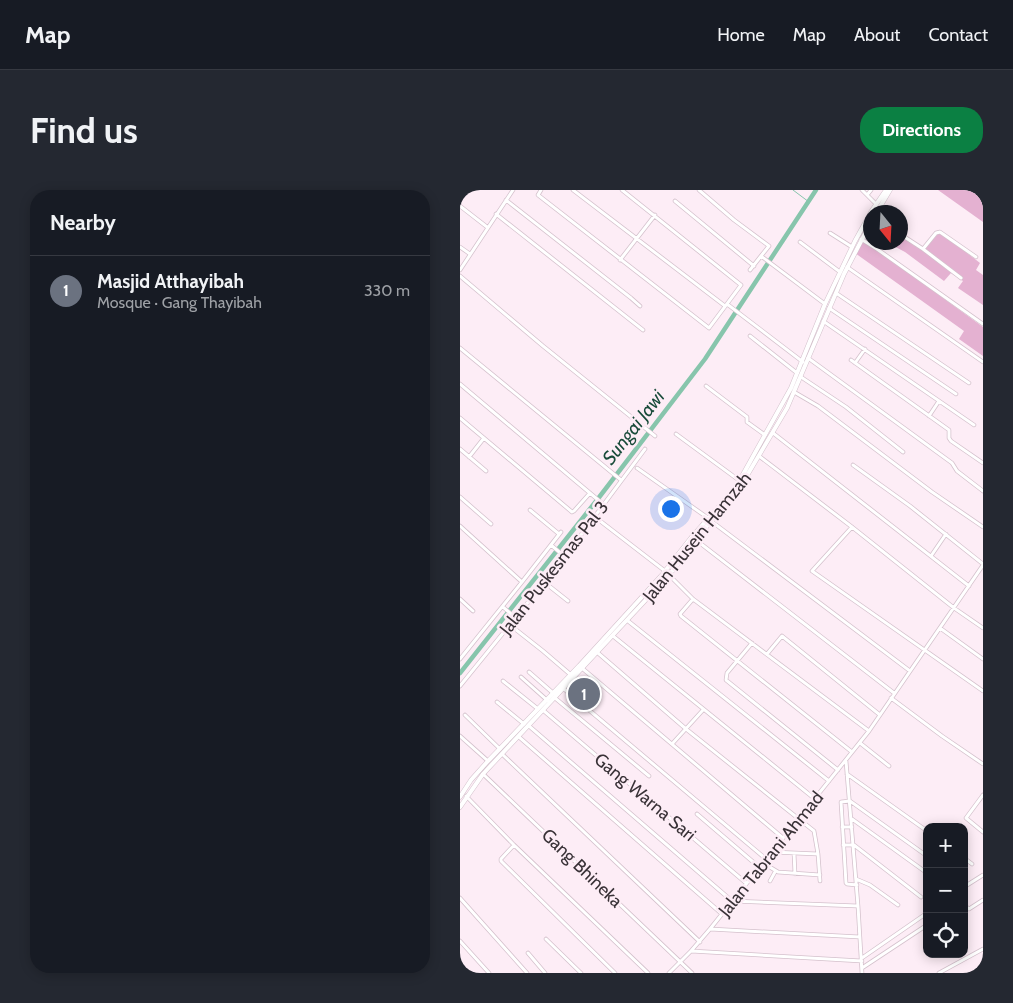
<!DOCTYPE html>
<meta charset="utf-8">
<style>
body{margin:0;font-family:Cabin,sans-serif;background:#242831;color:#f1f3f6}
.controls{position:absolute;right:15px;bottom:15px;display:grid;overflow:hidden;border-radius:10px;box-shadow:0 2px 12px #0003}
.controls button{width:45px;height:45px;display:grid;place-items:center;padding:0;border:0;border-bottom:1px solid #363941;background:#171b24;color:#f1f3f6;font:25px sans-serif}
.compass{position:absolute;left:403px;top:15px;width:45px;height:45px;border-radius:50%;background:#171b24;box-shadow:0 2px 12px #0003;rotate:162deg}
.you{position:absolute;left:210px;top:318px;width:18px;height:18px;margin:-12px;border:4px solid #fff;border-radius:50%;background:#1a73e8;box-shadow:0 0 0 8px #1a73e833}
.badge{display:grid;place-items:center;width:32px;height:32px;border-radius:50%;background:#0b8043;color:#fff;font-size:16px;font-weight:700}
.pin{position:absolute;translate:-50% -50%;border:2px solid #fff;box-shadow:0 1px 5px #0006}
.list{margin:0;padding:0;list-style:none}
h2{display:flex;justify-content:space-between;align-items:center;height:65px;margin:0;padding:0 20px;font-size:21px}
h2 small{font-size:16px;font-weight:400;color:#9ea1a6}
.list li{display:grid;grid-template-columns:32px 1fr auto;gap:15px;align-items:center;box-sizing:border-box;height:70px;padding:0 20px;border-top:1px solid #363941}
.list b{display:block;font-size:19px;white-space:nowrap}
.list p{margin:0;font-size:16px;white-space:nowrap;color:#9ea1a6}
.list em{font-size:16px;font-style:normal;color:#9ea1a6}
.icon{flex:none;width:28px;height:28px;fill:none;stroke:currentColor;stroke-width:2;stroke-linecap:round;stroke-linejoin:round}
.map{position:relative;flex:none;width:523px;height:783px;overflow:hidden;border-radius:20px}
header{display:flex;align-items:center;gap:30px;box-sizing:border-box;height:70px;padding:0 25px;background:#171b24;border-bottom:1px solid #363941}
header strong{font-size:24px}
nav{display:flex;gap:28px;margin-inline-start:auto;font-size:18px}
.intro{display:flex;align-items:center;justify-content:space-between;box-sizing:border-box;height:120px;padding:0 30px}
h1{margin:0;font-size:35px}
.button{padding:12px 22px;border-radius:20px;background:#0b8043;color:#fff;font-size:18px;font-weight:700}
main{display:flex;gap:30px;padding:0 30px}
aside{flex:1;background:#171b24;border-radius:20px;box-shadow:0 2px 12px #0003}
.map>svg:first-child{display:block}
.forest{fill:#e4b1d1}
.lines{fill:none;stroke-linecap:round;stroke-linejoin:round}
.stream{stroke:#87c5ac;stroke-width:1}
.canal{stroke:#87c5ac;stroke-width:4.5}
.minor-casing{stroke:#d4c1cc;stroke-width:4.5}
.tertiary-casing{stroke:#d4c1cc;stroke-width:5}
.minor{stroke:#fff;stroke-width:3}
.tertiary{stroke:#fff;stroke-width:4}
.labels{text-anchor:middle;stroke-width:5;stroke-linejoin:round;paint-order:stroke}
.street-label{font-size:18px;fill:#393237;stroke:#fdedf6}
.water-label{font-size:19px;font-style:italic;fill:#194b3a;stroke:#fdedf6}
</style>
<header>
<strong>Map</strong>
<nav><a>Home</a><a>Map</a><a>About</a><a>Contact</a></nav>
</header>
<div class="intro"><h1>Find us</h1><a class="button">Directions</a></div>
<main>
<aside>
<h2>Nearby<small></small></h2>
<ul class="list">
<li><span class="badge" style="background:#6b7280">1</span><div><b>Masjid Atthayibah</b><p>Mosque · Gang Thayibah</p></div><em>330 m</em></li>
</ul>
</aside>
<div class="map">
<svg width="523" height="783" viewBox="0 0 523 783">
<rect width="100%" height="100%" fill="#fdedf6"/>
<path class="forest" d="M478,0H523V32Z
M480,42L520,73L516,80L523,85V115L498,98L503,91L491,83L484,91L445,62L428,53L440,52L441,45L463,60Z
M402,49L523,137V166L499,149L504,141L395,63Z"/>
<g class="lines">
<path class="stream" d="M333,0L349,12"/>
<path class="canal" d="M0,483L137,310L245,169L356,0"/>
<defs>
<path id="minor" d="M81,0L78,5L249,138L281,95L162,0
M113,0L265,116
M239,0L274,30L309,56L301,66
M402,0L407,5
M411,0L407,5L416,14
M46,10L171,108L180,116
M215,11L294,76
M0,16L27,37
M36,24L183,140
M370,43L392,57
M440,44L463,59L476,43L480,42L516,67
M401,49L417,59L523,134
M340,52L380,82
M0,57L10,64
M463,59L501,88
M160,70L195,25
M387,77L523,172
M0,80L53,0
M290,80L301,66L365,114
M0,86L83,156L195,246
M376,103L509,193
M267,114L343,172
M369,118L496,204
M363,131L514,235
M290,146L337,183
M0,158L161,290
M348,168L492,273L497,281L523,301
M391,170L489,240V248L491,251L523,273
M395,173L405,159
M341,187L386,217L443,262
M0,194L143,314
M246,196L287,227V232L305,245
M334,202L358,216L472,302L523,337
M469,226L479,211
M0,228L112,322L114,321L130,303
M313,243L509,396
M216,244L280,291
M0,259L26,281
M299,266L392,337L494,418L523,438
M9,267L24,248
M393,275L450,316L523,374
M177,278L248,328
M0,307L31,334
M70,320L99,344
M135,327L205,381
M251,331L450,481
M0,336L62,392L0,469
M392,337L352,381L523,501
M236,350L434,503
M91,355L104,366
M471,366L486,344
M209,385L233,409L409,541
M62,392L101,342
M84,392L108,411
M0,409L13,421
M233,409L220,424L221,426L392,562
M43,417L56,428
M168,431L369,591
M50,435L83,461L111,485
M480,438L523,469
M153,446L355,609
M292,453L267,483L266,490L378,580
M138,463L226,539L354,641L358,664L360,691
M307,464L322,446L420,525
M123,479L323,648
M69,482L93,503
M61,487L88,511
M43,491L78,519
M0,496L100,373L185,259
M104,499L306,669
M95,508L189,586
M431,508L482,546L523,574
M37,512L64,534
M84,521L286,693
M5,525L40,559
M69,536L272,711L398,716
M0,546L28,571
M59,547L262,724
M400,553L429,576
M212,554L243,520
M42,564L240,752
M386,571L398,716L402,783
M23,584L232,783
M387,584L467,641
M523,605L506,628L523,642
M6,606L54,655L188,783
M237,624L299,677
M392,629L467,683
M382,637H392
M54,655L41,669V671L155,783
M383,655H394L461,707
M312,662L358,664
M334,663L335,684
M504,668L512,674
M303,673L318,682L360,685
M396,689L410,695L438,715
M310,691L315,682
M397,695L387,694L386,693L381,612L390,611L467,666
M504,697L523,685
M0,708L67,783
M504,715L509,719L523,710
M250,739L400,747
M86,749L121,783
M0,751L29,783
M231,761L402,771
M68,763L85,783
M402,768L467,723
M402,778L467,735
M209,783L231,761L250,739L409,541L523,375
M479,783L523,759"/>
<path id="tertiary" d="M411,22L426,0
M417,22L430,0
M0,607L11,590L28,571L119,476L202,385L231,348L276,297L331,198L365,114L395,51L410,24
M0,617L23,584L209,385L251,331L279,299L327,218L384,84L410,34"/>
</defs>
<use href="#minor" class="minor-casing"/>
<use href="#tertiary" class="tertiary-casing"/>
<use href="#minor" class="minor"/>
<use href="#tertiary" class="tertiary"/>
</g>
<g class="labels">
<g class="street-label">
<text transform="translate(237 347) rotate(-51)" y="6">Jalan Husein Hamzah</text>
<text transform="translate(94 378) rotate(-52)" y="6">Jalan Puskesmas Pal 3</text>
<text transform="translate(185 607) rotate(40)" y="6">Gang Warna Sari</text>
<text transform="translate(311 664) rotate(-51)" y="6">Jalan Tabrani Ahmad</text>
<text transform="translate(122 678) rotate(44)" y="6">Gang Bhineka</text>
</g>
<g class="water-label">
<text transform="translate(173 237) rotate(-52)" y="7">Sungai Jawi</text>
</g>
</g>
</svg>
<div class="controls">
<button>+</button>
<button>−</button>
<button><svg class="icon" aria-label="locate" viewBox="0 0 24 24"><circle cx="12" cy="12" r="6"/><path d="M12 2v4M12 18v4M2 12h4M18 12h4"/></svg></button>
</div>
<svg class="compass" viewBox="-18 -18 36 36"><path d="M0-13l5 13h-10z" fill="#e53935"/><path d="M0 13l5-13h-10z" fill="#9ea1a6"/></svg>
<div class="you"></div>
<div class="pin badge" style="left:124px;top:504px;background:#6b7280">1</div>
</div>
</main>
